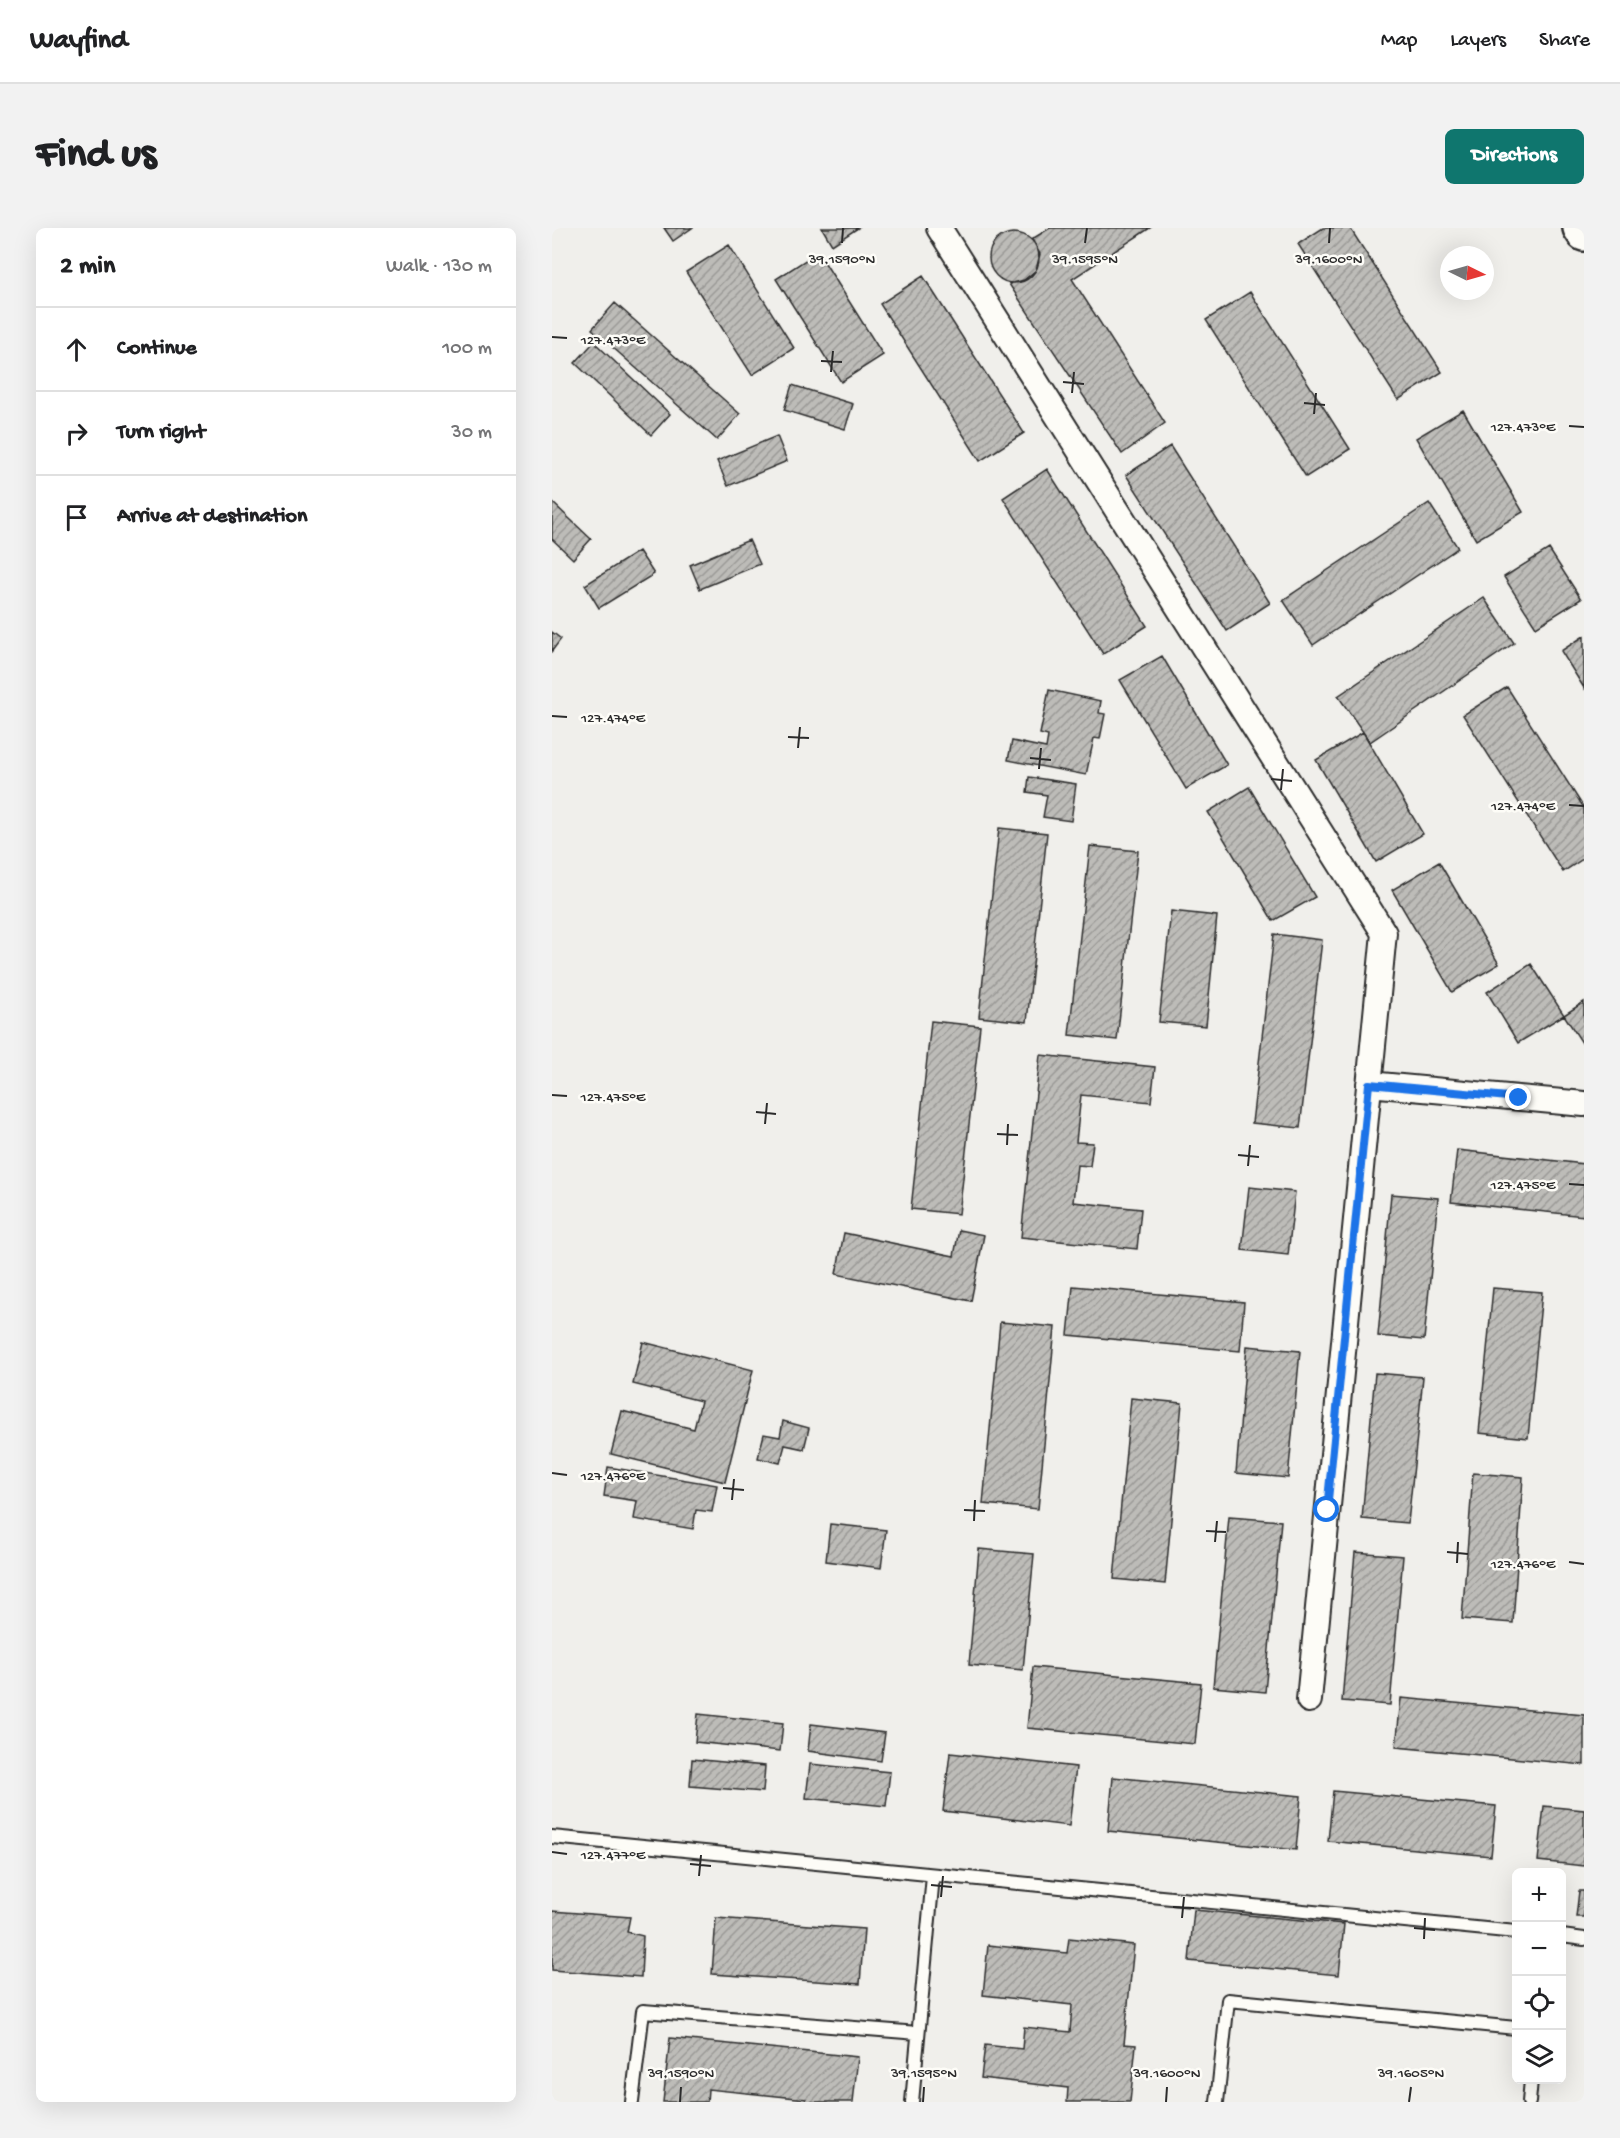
<!DOCTYPE html>
<meta charset="utf-8">
<style>
body{margin:0;font-family:"Gochi Hand",sans-serif;background:#f2f2f2;color:#202124}
.controls{position:absolute;right:18px;bottom:18px;display:grid;overflow:hidden;border-radius:9px;box-shadow:0 6px 24px #0002}
.controls button{width:54px;height:54px;display:grid;place-items:center;padding:0;border:0;border-bottom:2px solid #e0e0e0;background:#fff;color:#202124;font:30px sans-serif}
.compass{position:absolute;left:888px;top:18px;width:54px;height:54px;border-radius:50%;background:#fff;box-shadow:0 6px 24px #0002;rotate:95deg}
.stop{position:absolute;width:18px;height:18px;margin:-14px;border:4px solid #1a73e8;border-radius:50%;background:#fff}
.stop.end{background:#1a73e8;border-color:#fff;box-shadow:0 2px 6px #0008}
.list{margin:0;padding:0;list-style:none}
h2{display:flex;justify-content:space-between;align-items:center;height:78px;margin:0;padding:0 24px;font-size:26px}
h2 small{font-size:20px;font-weight:400;color:#757577}
.list li{display:grid;grid-template-columns:39px 1fr auto;gap:18px;align-items:center;box-sizing:border-box;height:84px;padding:0 24px;border-top:2px solid #e0e0e0}
.list b{display:block;font-size:22px;white-space:nowrap}
.list em{font-size:20px;font-style:normal;color:#757577}
.icon{flex:none;width:33px;height:33px;fill:none;stroke:currentColor;stroke-width:2;stroke-linecap:round;stroke-linejoin:round}
.map{position:relative;flex:none;width:1032px;height:1874px;overflow:hidden;border-radius:9px}
header{display:flex;align-items:center;gap:36px;box-sizing:border-box;height:84px;padding:0 30px;background:#fff;border-bottom:2px solid #e0e0e0}
header strong{font-size:28px}
nav{display:flex;gap:33px;margin-inline-start:auto;font-size:21px}
.intro{display:flex;align-items:center;justify-content:space-between;box-sizing:border-box;height:144px;padding:0 36px}
h1{margin:0;font-size:42px}
.button{padding:15px 27px;border-radius:9px;background:#0f766e;color:#fff;font-size:21px;font-weight:700}
main{display:flex;gap:36px;padding:0 36px}
aside{flex:1;background:#fff;border-radius:9px;box-shadow:0 6px 24px #0002}
.map>svg:first-child{display:block}
.building{fill:url(#building-hatch);stroke:#2b2b2b;stroke-width:1.5}
.lines{fill:none;stroke-linecap:round;stroke-linejoin:round}
.lane-casing{stroke:#2b2b2b;stroke-width:16}
.street-casing{stroke:#2b2b2b;stroke-width:28}
.secondary-casing{stroke:#2b2b2b;stroke-width:38}
.lane{stroke:#fdfcf7;stroke-width:12}
.street{stroke:#fdfcf7;stroke-width:24}
.secondary{stroke:#fdfcf7;stroke-width:33}
.route{stroke:#1a73e8;stroke-width:8}
.ticks{fill:none;stroke:#2b2b2b;stroke-width:2}
.ticks-label{font-size:15px;text-anchor:middle;fill:#2b2b2b;stroke:#fdfcf7;stroke-width:5;stroke-linejoin:round;paint-order:stroke}
</style>
<header>
<strong>Wayfind</strong>
<nav><a>Map</a><a>Layers</a><a>Share</a></nav>
</header>
<div class="intro"><h1>Find us</h1><a class="button">Directions</a></div>
<main>
<aside>
<h2>2 min<small>Walk · 130 m</small></h2>
<ul class="list">
<li><svg class="icon" aria-label="ahead" viewBox="0 0 24 24"><path d="M12 20V5M6 11l6-6 6 6"/></svg><div><b>Continue</b></div><em>100 m</em></li>
<li><svg class="icon" aria-label="right" viewBox="0 0 24 24"><path d="M7 20v-9h11M14 6l5 5-5 5"/></svg><div><b>Turn right</b></div><em>30 m</em></li>
<li><svg class="icon" aria-label="arrive" viewBox="0 0 24 24"><path d="M6 21V4h12l-3 4 3 4H6"/></svg><div><b>Arrive at destination</b></div></li>
</ul>
</aside>
<div class="map">
<svg width="1032" height="1874" viewBox="0 0 1032 1874">
<defs>
<pattern id="building-hatch" width="6" height="6" patternUnits="userSpaceOnUse" patternTransform="scale(1.5)"><rect width="6" height="6" fill="#bdbcb8"/><path d="M-1 1l2-2M0 6l6-6M5 7l2-2" fill="none" stroke="#9a9996"/></pattern>
</defs>
<rect width="100%" height="100%" fill="#f0efeb"/>
<filter id="ink" filterUnits="userSpaceOnUse"><feTurbulence type="fractalNoise" baseFrequency=".0167" numOctaves="2"/><feDisplacementMap in="SourceGraphic" scale="12" xChannelSelector="R" yChannelSelector="G"/><feConvolveMatrix kernelMatrix="1 2 1 2 8 2 1 2 1" color-interpolation-filters="sRGB"/></filter>
<g filter="url(#ink)">
<path class="building" d="M112,0H140L121,13Z
M270,0H306L280,17Z
M498,0H598L520,51L613,195L570,226L457,56L472,52L484,42L488,26L480,11Z
M771,0H798L890,144L846,172L746,16Z
M437 30a25 25 0 1 1 50 0a25 25 0 1 1-50 0Z
M177,17L242,120L200,147L134,44Z
M266,24L331,127L289,154L224,51Z
M371,48L472,205L428,233L328,76Z
M698,64L798,221L754,249L654,92Z
M63,75L188,186L165,212L40,101Z
M42,114L118,186L99,207L23,135Z
M240,157L301,176L293,201L232,182Z
M911,182L971,284L924,312L864,210Z
M225,208L235,233L176,258L165,233Z
M618,218L718,375L675,403L574,247Z
M495,241L595,398L551,426L451,270Z
M0,274L39,311L21,331L0,311Z
M877,275L906,320L761,417L731,372Z
M197,312L208,336L148,361L138,337Z
M997,321L1029,371L984,399L952,349Z
M87,323L102,346L47,380L33,357Z
M932,370L962,415L818,514L786,468Z
M0,404L9,411L0,423Z
M1032,408V460L1009,423Z
M610,428L675,537L634,561L568,452Z
M955,459L1032,580V630L1011,644L911,487Z
M497,462L549,473L547,485L553,486L548,511L542,510L534,547L456,532L460,513L494,520L496,508L488,506Z
M811,504L871,606L824,634L764,532Z
M477,549L524,556L519,593L491,589L495,567L475,564Z
M697,559L763,669L721,693L656,584Z
M447,600L495,605L475,794L427,789Z
M538,618L586,623L565,812L517,807Z
M887,634L947,736L900,764L840,662Z
M619,683L665,688L654,798L607,794Z
M722,706L770,712L748,900L700,895Z
M979,736L1012,787L966,815L935,764Z
M1032,774V818L1012,787Z
M379,793L428,798L407,986L359,981Z
M488,827L603,839L599,874L529,867L524,914L541,915L538,938L525,937L521,974L589,981L585,1021L469,1009Z
M905,922L1032,936V988L899,974Z
M697,959L743,964L736,1027L690,1022Z
M839,966L886,970L872,1112L826,1108Z
M407,1002L432,1007L419,1073L284,1046L292,1005L402,1028Z
M521,1058L692,1074L688,1123L516,1107Z
M941,1060L990,1064L976,1210L927,1205Z
M448,1094L503,1099L486,1281L431,1276Z
M91,1114L201,1142L173,1254L59,1226L70,1183L142,1201L149,1173L81,1156Z
M695,1118L748,1123L736,1250L684,1245Z
M823,1145L871,1149L856,1295L810,1291Z
M579,1170L630,1175L613,1356L562,1351Z
M231,1193L257,1200L252,1221L233,1217L228,1235L206,1230L212,1206L228,1209Z
M56,1239L165,1257L160,1284L144,1282L141,1301L82,1291L85,1273L52,1268Z
M921,1245L971,1249L961,1395L910,1391Z
M677,1289L729,1293L713,1464L661,1459Z
M278,1296L334,1302L329,1340L274,1333Z
M427,1321L482,1326L471,1442L417,1437Z
M803,1324L851,1328L838,1477L790,1473Z
M481,1439L649,1455L643,1516L475,1500Z
M849,1470L1032,1487V1537L844,1519Z
M146,1486L231,1495L228,1523L143,1514Z
M259,1496L333,1505L329,1533L256,1523Z
M398,1525L524,1539L517,1598L391,1583Z
M140,1531L213,1538L211,1564L138,1558Z
M258,1536L338,1544L334,1578L254,1570Z
M561,1549L749,1568L744,1622L556,1603Z
M781,1563L944,1578L939,1628L776,1613Z
M992,1578L1032,1582V1638L986,1633Z
M1027,1663H1032V1689H1024Z
M642,1682L792,1696L787,1747L637,1733Z
M0,1683L78,1689L75,1704L91,1708L89,1749L0,1742Z
M164,1690L312,1701L308,1756L160,1746Z
M517,1710L582,1717L572,1816L584,1817L578,1874H515L516,1860L429,1850L433,1817L470,1821L472,1799L518,1804L520,1777L431,1767L436,1717L515,1725Z
M118,1810L306,1829L301,1874H254V1871L156,1861L155,1874H111Z"/>
<g class="lines">
<defs>
<path id="lane" d="M0,1609L964,1704
M1010,1708L1032,1711
M80,1874L91,1783L366,1805
M360,1874L381,1648
M665,1874L676,1772L964,1800
M977,1874L979,1852"/>
<path id="street" d="M387,0L832,705L757,1472
M817,856L1032,876"/>
<path id="secondary" d="M1028,0L1032,6"/>
</defs>
<use href="#lane" class="lane-casing"/>
<use href="#street" class="street-casing"/>
<use href="#secondary" class="secondary-casing"/>
<use href="#lane" class="lane"/>
<use href="#street" class="street"/>
<use href="#secondary" class="secondary"/>
</g>
</g>
<g class="lines" filter="url(#ink)">
<path class="route" d="M775,1282L817,856L967,870"/>
</g>
<path class="ticks" d="M290,15L291,0M533,15L535,0M777,15L778,0M0,109L15,110M269,133L290,134M279,144L281,123M511,154L532,156M520,165L522,144M752,175L773,177M762,186L764,165M1017,198L1032,199M0,488L15,489M236,509L257,510M246,520L248,499M478,530L499,532M487,541L489,520M719,551L740,553M729,562L731,541M1017,577L1032,578M0,867L15,868M204,884L224,886M213,896L215,875M445,906L466,907M455,917L456,896M686,927L707,929M696,938L698,917M1017,956L1032,957M0,1245L15,1247M171,1260L192,1262M180,1272L182,1251M412,1282L433,1283M422,1293L423,1272M654,1303L674,1304M663,1314L665,1293M895,1324L916,1326M1017,1334L1032,1336M905,1335L906,1314M0,1624L15,1626M138,1636L159,1638M147,1648L149,1627M379,1657L400,1659M389,1669L391,1648M621,1679L642,1680M630,1690L632,1669M862,1700L883,1702M872,1711L873,1690M128,1874L129,1859M371,1874L372,1859M614,1874L615,1859M857,1874L859,1859"/>
<g class="ticks-label">
<text x="290" y="35">39.1590°N</text>
<text x="533" y="35">39.1595°N</text>
<text x="777" y="35">39.1600°N</text>
<text x="61" y="116">127.473°E</text>
<text x="971" y="203">127.473°E</text>
<text x="61" y="494">127.474°E</text>
<text x="971" y="582">127.474°E</text>
<text x="61" y="873">127.475°E</text>
<text x="971" y="961">127.475°E</text>
<text x="61" y="1252">127.476°E</text>
<text x="971" y="1340">127.476°E</text>
<text x="61" y="1631">127.477°E</text>
<text x="129" y="1849">39.1590°N</text>
<text x="372" y="1849">39.1595°N</text>
<text x="615" y="1849">39.1600°N</text>
<text x="859" y="1849">39.1605°N</text>
</g>
</svg>
<div class="controls">
<button>+</button>
<button>−</button>
<button><svg class="icon" aria-label="locate" viewBox="0 0 24 24"><circle cx="12" cy="12" r="6"/><path d="M12 2v4M12 18v4M2 12h4M18 12h4"/></svg></button>
<button><svg class="icon" aria-label="layers" viewBox="0 0 24 24"><path d="M12 4l9 5-9 5-9-5zM3 14l9 5 9-5"/></svg></button>
</div>
<svg class="compass" viewBox="-18 -18 36 36"><path d="M0-13l5 13h-10z" fill="#e53935"/><path d="M0 13l5-13h-10z" fill="#757577"/></svg>
<div class="stop" style="left:775px;top:1282px"></div>
<div class="stop end" style="left:967px;top:870px"></div>
</div>
</main>
